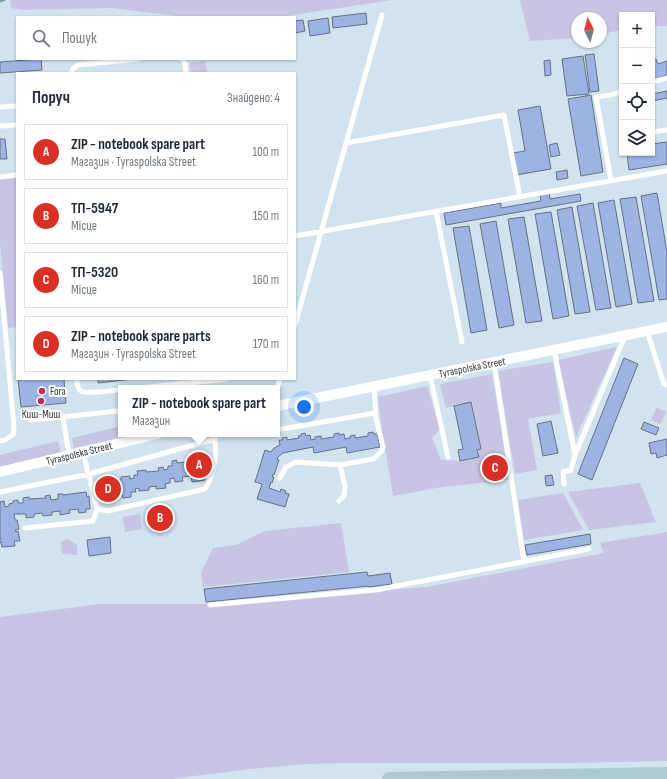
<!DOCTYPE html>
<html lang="uk">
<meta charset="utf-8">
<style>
body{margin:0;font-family:"Sofia Sans Condensed",sans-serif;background:#f6f6f7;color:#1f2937}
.controls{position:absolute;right:12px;top:12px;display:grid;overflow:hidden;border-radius:0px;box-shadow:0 1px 3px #0004}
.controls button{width:36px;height:36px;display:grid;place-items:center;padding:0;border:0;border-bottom:1px solid #e0e1e3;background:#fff;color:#1f2937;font:20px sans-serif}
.compass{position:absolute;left:571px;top:12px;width:36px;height:36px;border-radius:50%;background:#fff;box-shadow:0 1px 3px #0004;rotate:354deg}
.you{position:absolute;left:304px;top:407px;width:14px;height:14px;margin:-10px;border:3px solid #fff;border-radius:50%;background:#1a73e8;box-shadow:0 0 0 6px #1a73e833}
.badge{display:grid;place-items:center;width:26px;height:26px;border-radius:50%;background:#d93025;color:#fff;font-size:13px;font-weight:700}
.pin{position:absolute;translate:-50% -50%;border:2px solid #fff;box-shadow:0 1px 4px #0006}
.popup{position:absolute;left:118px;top:385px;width:162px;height:52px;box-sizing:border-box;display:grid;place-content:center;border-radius:0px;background:#fff;filter:drop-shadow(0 1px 3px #0005);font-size:13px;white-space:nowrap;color:#747a83}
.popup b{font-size:15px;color:#1f2937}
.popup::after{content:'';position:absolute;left:50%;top:100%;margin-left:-8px;border:8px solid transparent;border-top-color:#fff}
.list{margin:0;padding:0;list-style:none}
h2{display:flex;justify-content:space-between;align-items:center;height:52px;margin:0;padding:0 16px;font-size:17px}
h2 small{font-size:13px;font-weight:400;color:#747a83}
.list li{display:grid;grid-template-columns:26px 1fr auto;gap:12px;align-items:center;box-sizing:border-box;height:56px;margin:0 8px 8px;padding:0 8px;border:1px solid #e0e1e3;border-radius:0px}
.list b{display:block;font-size:15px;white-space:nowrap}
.list p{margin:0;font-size:13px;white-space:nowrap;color:#747a83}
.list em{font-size:13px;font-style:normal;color:#747a83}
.icon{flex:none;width:22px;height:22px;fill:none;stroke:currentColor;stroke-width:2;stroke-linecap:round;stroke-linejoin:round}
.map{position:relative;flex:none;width:667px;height:779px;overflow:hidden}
.search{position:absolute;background:#fff;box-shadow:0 1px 3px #0004;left:16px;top:16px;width:280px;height:44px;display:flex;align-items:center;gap:10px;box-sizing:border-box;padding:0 14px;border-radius:0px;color:#747a83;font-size:15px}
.panel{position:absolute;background:#fff;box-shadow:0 1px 3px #0004;left:16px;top:72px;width:280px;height:308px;border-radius:0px}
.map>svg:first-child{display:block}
.green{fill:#c8c4e3}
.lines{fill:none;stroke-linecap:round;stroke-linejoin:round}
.stream{stroke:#6fa29e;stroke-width:2.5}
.building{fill:#9db3e3;stroke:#697080}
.service{stroke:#fff;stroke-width:5}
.minor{stroke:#fff;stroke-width:10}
.secondary{stroke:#acc9cf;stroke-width:14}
.poi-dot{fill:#be2f55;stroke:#fff;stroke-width:1.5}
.labels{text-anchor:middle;stroke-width:4;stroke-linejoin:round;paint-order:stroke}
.street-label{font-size:11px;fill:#2f363b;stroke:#fff}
.poi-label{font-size:11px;fill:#2f363b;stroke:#fff;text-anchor:start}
</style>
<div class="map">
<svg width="667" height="779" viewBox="0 0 667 779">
<rect width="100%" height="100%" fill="#d1e3ef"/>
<path class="green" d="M10,0H392L280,17H187L110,8L22,10L11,8Z
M520,0H667V26H652V15H622V30L601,34V18H577V38L530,41Z
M205,61L207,73H191L190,63Z
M17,178V327L8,328L0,242V179Z
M617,347L576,437L558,360Z
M553,362L561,413L528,419L537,470L515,474L498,371Z
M492,374L501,426L508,480L442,487L393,496C388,463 381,430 378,397L427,386L440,429L432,438L441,460L460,461L479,457L477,450L481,449L472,402L446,408L440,384Z
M656,408L666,412L660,424L651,420Z
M121,426V434H136L74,448L72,438Z
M58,441L61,453L0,469V455Z
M640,483L656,522L589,530L568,492Z
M563,493L583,530L524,540L518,500Z
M140,514L142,529L125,532L123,517Z
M341,523L349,572L203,587L201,573L213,548L236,545L265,531Z
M667,532V761L567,763H342L307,764L251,769L170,779H0V617L100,604H203L426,587L604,553L600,543Z
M68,539L77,545L78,555L62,554L61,542Z"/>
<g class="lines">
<path class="stream" d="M0,1L4,0"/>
</g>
<path class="building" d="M366,13L367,24L333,28L332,17Z
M328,18L330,33L310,36L308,21Z
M303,20L305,31L295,33V21Z
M594,54L599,91L590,92L585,55Z
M583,56L589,94L567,96L562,59Z
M41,59L42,70L0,73V62Z
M656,59L658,64L667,61V75L655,79L654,77H652V61Z
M550,60L551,75L545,76L544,61Z
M667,91V98L652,101V94Z
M591,95L603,172L581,176L568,99Z
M540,106L551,169L516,175L513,153L525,151L518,110Z
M0,139H5L7,159H0Z
M667,142V164L629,170L627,153H652V144Z
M557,143L560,155L551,157L549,145Z
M567,170L568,178L557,180L556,172Z
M549,193L550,199L580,194L581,201L446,225L444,213L501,203V208L541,201L540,194Z
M657,193L667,252V299L659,300L641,196Z
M636,197L654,301L638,303L620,199Z
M614,200L632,304L616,307L598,203Z
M593,203L611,308L596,310L577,206Z
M572,207L590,312L575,314L557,210Z
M551,212L569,316L553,319L535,214Z
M524,217L542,321L526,323L508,219Z
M496,221L514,325L499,328L480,224Z
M469,226L487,330L471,333L453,228Z
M624,358L638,364L592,480L578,474Z
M18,379H64L66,403L21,407Z
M98,379H133L98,383Z
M471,402L481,449L477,450L479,457L460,461L458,450L463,449L454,406Z
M551,421L558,453L543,456L537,424Z
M644,422L659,428L656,435L641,429Z
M373,432L374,434H377L380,447L347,453L346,447L314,453L313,447L283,453L278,457L277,459L279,460L274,475L273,474L272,477H274L272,483L271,482L269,488L280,492L281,489L286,491L285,493L289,494L285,507L257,499L262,484L255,482L265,450L271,452L274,448L280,445L279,440H283L282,438L287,437V440L299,438L298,436H301V434L305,433L306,436L310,435L311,440L315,439V437L321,436V439L334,437V434L339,433V435L344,434L345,439L350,438V436L355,435V438L368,436V433Z
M667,439V455L657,458L656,453L651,454L649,443Z
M202,453L204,467H199L202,476L204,475L205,480L192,482L191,476L182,477L183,481L175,482L174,478L170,479V483L165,484L166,488L156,489V486L149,487V490L139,491V488L135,489L136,492H131V497L123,498L122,495L117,496H113L114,499L104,500V496L100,497L98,485L103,484L102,479L108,478V481L121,480V477L130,476V479L134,478V475H138L137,471L146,470V472L159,471L158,468L163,467L164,470L168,469V466H172V461L177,460V463L194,461V457L198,456V454Z
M499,461L500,474L492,475L490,462Z
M552,475L554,485L546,486L545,476Z
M86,492L87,497L89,496L90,509H86V512L79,513L78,509L69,510L70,513L60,515V511L52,512V515L43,516L42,513L34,514V517L26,518V514H14L15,520H17L19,529L15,530L16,532L18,531L20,541H14L15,546L2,547L1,542L0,543V502L4,501L5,507L9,506V504L13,503V501L18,500V503H23V498L29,497V499L46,498L45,496L50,495L51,500L58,499V494H63V495Z
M166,513L167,521L154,522L153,515Z
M590,534L591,544L527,555L525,545Z
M110,537L111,553L89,556L87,540Z
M367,572L368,576L390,573L392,584L369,587V586L206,602L204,589Z"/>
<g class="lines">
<path class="service" d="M182,59L185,63L186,73
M71,73L73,69L78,65L138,59
M652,82L667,78
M0,107L17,106
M0,126L17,125
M652,132L667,130
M346,143L504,115L520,197
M0,177L17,175
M611,180L596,97L611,95L622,91
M436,211L462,342
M295,236L667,171
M0,273L14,427L13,435L5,440L0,441
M295,325L382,15
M647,331L664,384L667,385
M554,350L575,455L571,470L563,472L564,484
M494,362L524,562
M430,375L448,457
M77,379C77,383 77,388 81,391C88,395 113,390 121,390
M139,388L227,379
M277,389L280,379
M63,417L117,411
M30,420L63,417L69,455
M282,429L375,413
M575,455L622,343L626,336
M280,478L286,467L296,462L340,465L373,459L381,452L383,447L376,418L374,387
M0,492L89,474L215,439
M339,501L344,496L345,486L340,465
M97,509L108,511L205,489C214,475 219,451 213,434
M25,528L93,521L97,509L83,452
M210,605L376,590L589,549"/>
<path class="minor" d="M277,406L667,327
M0,472L158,434"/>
<path class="secondary" d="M389,779L667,774"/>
</g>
<g class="poi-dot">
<circle cx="42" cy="391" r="4"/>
<circle cx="41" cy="401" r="4"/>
</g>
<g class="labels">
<g class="street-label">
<text transform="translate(472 367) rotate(-11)" y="4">Tyraspolska Street</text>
<text transform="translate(79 453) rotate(-14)" y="4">Tyraspolska Street</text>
</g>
<g class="poi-label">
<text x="50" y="395">Fora</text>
<text x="41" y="418" text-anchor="middle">Киш-Миш</text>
</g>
</g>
</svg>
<div class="controls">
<button>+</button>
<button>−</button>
<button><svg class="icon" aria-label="locate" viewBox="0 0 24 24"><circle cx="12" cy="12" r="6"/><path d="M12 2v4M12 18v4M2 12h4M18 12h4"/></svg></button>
<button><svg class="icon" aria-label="layers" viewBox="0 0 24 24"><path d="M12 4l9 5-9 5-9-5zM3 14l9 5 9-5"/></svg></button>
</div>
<svg class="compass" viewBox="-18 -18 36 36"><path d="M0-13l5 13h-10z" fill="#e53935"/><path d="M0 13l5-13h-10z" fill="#747a83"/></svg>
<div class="you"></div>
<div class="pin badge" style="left:199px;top:465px">A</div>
<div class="popup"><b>ZIP - notebook spare part</b>Магазин</div>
<div class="pin badge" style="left:160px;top:518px">B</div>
<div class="pin badge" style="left:495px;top:468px">C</div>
<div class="pin badge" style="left:108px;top:489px">D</div>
<div class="search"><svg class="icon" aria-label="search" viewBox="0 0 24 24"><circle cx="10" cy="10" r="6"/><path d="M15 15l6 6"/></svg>Пошук</div>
<section class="panel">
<h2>Поруч<small>Знайдено: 4</small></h2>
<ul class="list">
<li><span class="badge">A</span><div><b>ZIP - notebook spare part</b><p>Магазин · Tyraspolska Street</p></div><em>100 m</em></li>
<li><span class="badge">B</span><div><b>ТП-5947</b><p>Місце</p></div><em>150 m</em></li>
<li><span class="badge">C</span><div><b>ТП-5320</b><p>Місце</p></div><em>160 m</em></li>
<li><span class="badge">D</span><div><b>ZIP - notebook spare parts</b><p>Магазин · Tyraspolska Street</p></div><em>170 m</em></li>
</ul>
</section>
</div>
